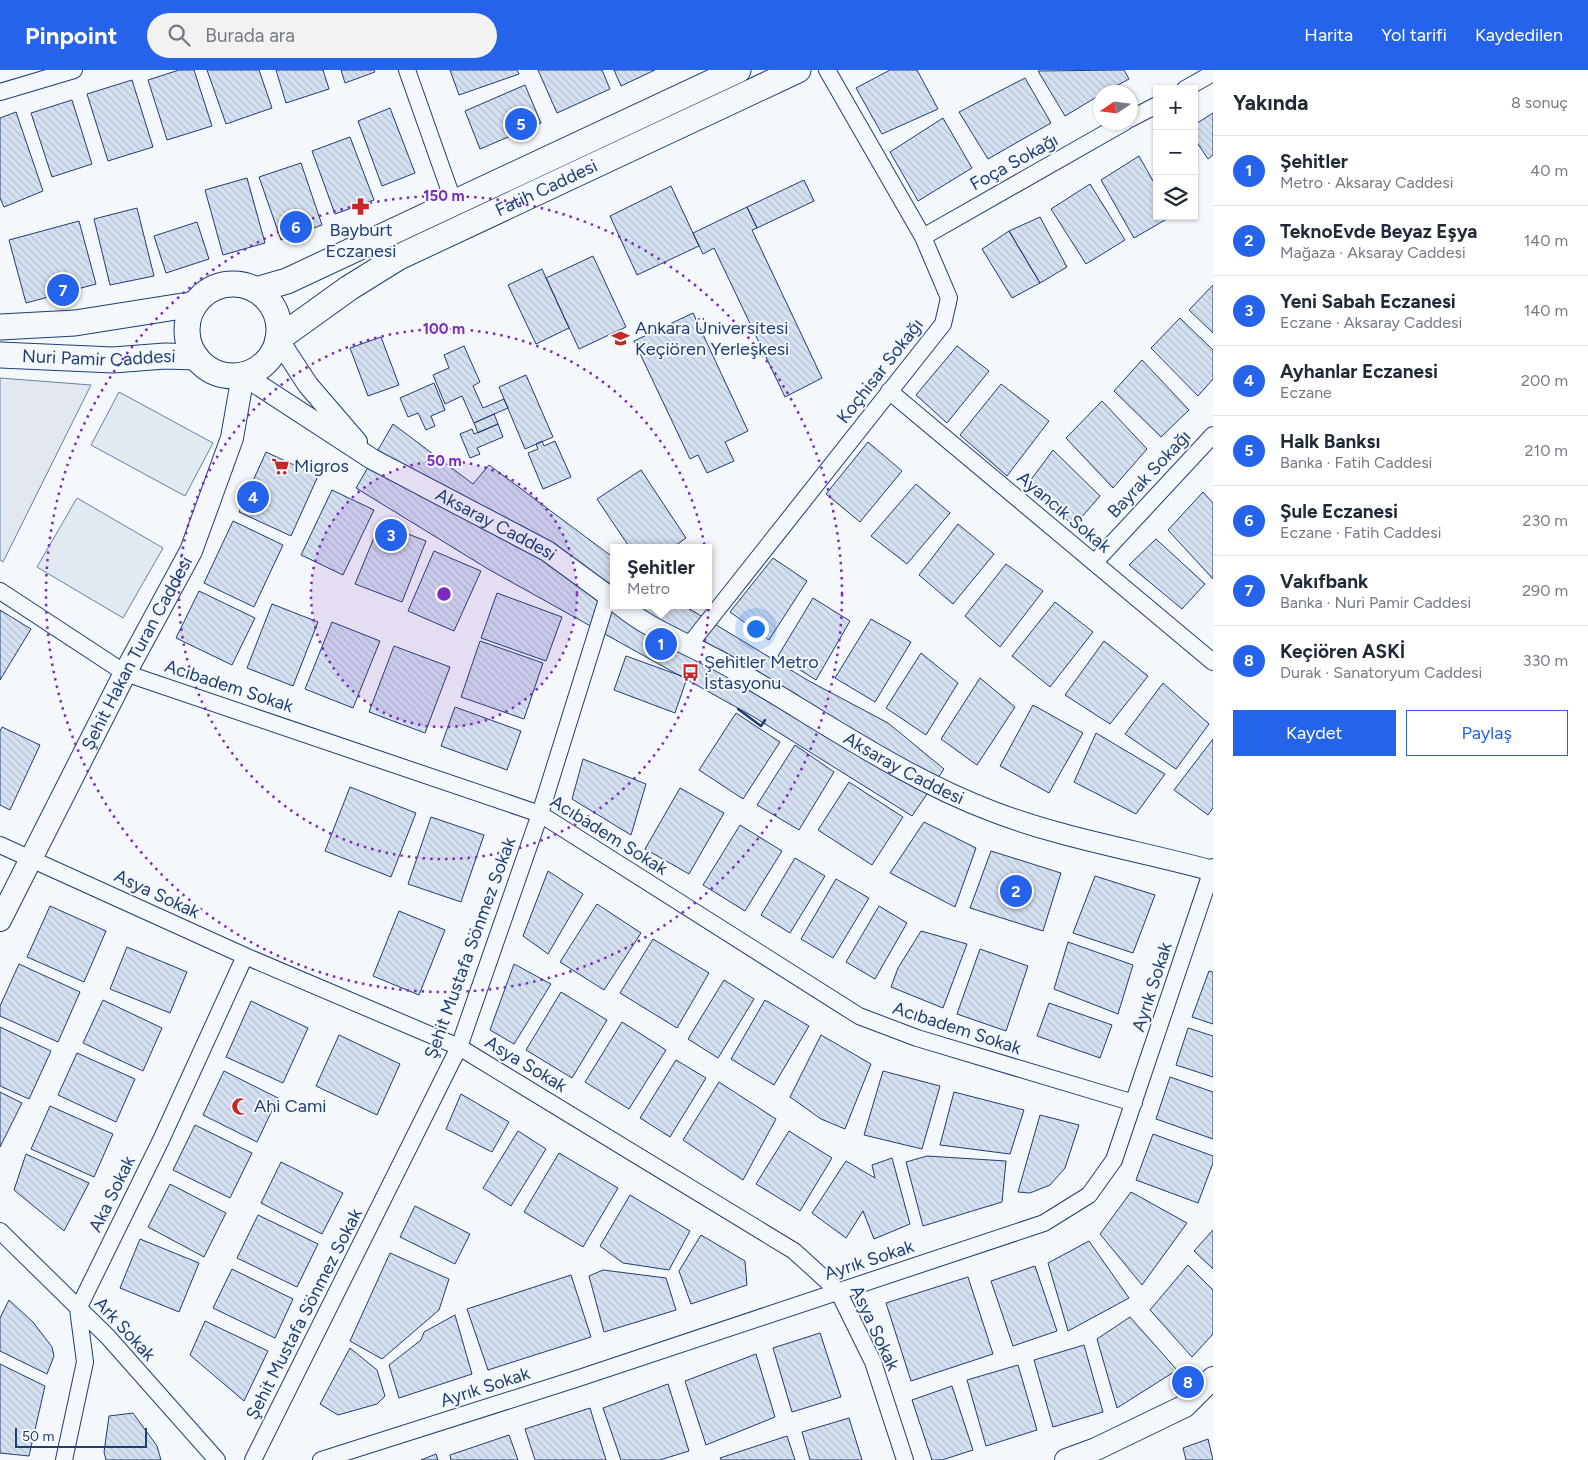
<!DOCTYPE html>
<html lang="tr">
<meta charset="utf-8">
<style>
body{margin:0;font-family:Figtree,sans-serif;background:#f2f2f3;color:#1f2937}
.controls{position:absolute;right:15px;top:15px;display:grid;overflow:hidden;border-radius:0px;box-shadow:0 1px 4px #0004}
.controls button{width:45px;height:45px;display:grid;place-items:center;padding:0;border:0;border-bottom:1px solid #e0e1e3;background:#fff;color:#1f2937;font:25px sans-serif}
.compass{position:absolute;left:1093px;top:15px;width:45px;height:45px;border-radius:50%;background:#fff;box-shadow:0 1px 4px #0004;rotate:257deg}
.scale{position:absolute;left:15px;bottom:12px;width:132px;box-sizing:border-box;padding-left:5px;border:2px solid #1d3f73;border-top:0;font-size:14px;line-height:18px;white-space:nowrap;color:#1d3f73;-webkit-text-stroke:4px #f4f7fb;paint-order:stroke}
.you{position:absolute;left:755px;top:558px;width:18px;height:18px;margin:-12px;border:4px solid #fff;border-radius:50%;background:#1a73e8;box-shadow:0 0 0 8px #1a73e833}
.badge{display:grid;place-items:center;width:32px;height:32px;border-radius:50%;background:#2563eb;color:#fff;font-size:16px;font-weight:700}
.pin{position:absolute;translate:-50% -50%;border:2px solid #fff;box-shadow:0 1px 5px #0006}
.popup{position:absolute;left:610px;top:474px;width:102px;height:65px;box-sizing:border-box;display:grid;place-content:center;border-radius:0px;background:#fff;filter:drop-shadow(0 1px 4px #0005);font-size:16px;white-space:nowrap;color:#747a83}
.popup b{font-size:19px;color:#1f2937}
.popup::after{content:'';position:absolute;left:50%;top:100%;margin-left:-10px;border:10px solid transparent;border-top-color:#fff}
.list{margin:0;padding:0;list-style:none}
h2{display:flex;justify-content:space-between;align-items:center;height:65px;margin:0;padding:0 20px;font-size:21px}
h2 small{font-size:16px;font-weight:400;color:#747a83}
.list li{display:grid;grid-template-columns:32px 1fr auto;gap:15px;align-items:center;box-sizing:border-box;height:70px;padding:0 20px;border-top:1px solid #e0e1e3}
.list b{display:block;font-size:19px;white-space:nowrap}
.list p{margin:0;font-size:16px;white-space:nowrap;color:#747a83}
.list em{font-size:16px;font-style:normal;color:#747a83}
.actions{display:flex;gap:10px;padding:15px 20px}
.actions a{flex:1;padding:11px 0;border:1px solid #2563eb;border-radius:0px;text-align:center;font-size:18px;color:#2563eb}
.actions .main{background:#2563eb;color:#fff}
.icon{flex:none;width:28px;height:28px;fill:none;stroke:currentColor;stroke-width:2;stroke-linecap:round;stroke-linejoin:round}
.map{position:relative;flex:none;width:1213px;height:1390px;overflow:hidden}
header{display:flex;align-items:center;gap:30px;box-sizing:border-box;height:70px;padding:0 25px;background:#2563eb;color:#fff}
header strong{font-size:24px}
nav{display:flex;gap:28px;margin-inline-start:auto;font-size:18px}
.search{width:350px;height:45px;background:#f2f2f3;display:flex;align-items:center;gap:12px;box-sizing:border-box;padding:0 18px;border-radius:28px;color:#747a83;font-size:19px}
main{display:flex}
aside{flex:1;background:#fff}
.map>svg:first-child{display:block}
.park{fill:#e3e9f0;stroke:#687fa3}
.parking{fill:#e3e8f0;stroke:#687fa3}
.building{fill:url(#building-back-hatch);stroke:#1d3f73}
.lines{fill:none;stroke-linecap:round;stroke-linejoin:round}
.minor-casing{stroke:#1d3f73;stroke-width:18}
.tertiary-casing{stroke:#1d3f73;stroke-width:22}
.secondary-casing{stroke:#1d3f73;stroke-width:24}
.primary-casing{stroke:#1d3f73;stroke-width:27}
.minor{stroke:#f4f7fb;stroke-width:16}
.tertiary{stroke:#f4f7fb;stroke-width:20}
.secondary{stroke:#f4f7fb;stroke-width:22}
.primary{stroke:#f4f7fb;stroke-width:25}
.wall{stroke:#1d3f73;stroke-width:2.5}
.ring{fill:none;stroke:#7b2cbf;stroke-width:2.5;stroke-dasharray:2.5 5}
.labels{text-anchor:middle;stroke-width:4;stroke-linejoin:round;paint-order:stroke}
.street-label{font-size:18px;fill:#1d3f73;stroke:#f4f7fb}
.poi-label{font-size:18px;fill:#1d3f73;stroke:#f4f7fb;text-anchor:start}
.centre{fill:#7b2cbf;stroke:#f4f7fb;stroke-width:2.5}
.ring-label{font-size:15px;text-anchor:middle;font-weight:bold;fill:#7b2cbf;stroke:#f4f7fb;stroke-width:4;stroke-linejoin:round;paint-order:stroke}
</style>
<header>
<strong>Pinpoint</strong>
<div class="search"><svg class="icon" aria-label="search" viewBox="0 0 24 24"><circle cx="10" cy="10" r="6"/><path d="M15 15l6 6"/></svg>Burada ara</div>
<nav><a>Harita</a><a>Yol tarifi</a><a>Kaydedilen</a></nav>
</header>
<main>
<div class="map">
<svg width="1213" height="1390" viewBox="0 0 1213 1390">
<defs>
<pattern id="building-back-hatch" width="6" height="6" patternUnits="userSpaceOnUse" patternTransform="scale(1.25)"><rect width="6" height="6" fill="#d5e0f0"/><path d="M-1 5l2 2M0 0l6 6M5-1l2 2" fill="none" stroke="#b6c1d1"/></pattern>
</defs>
<rect width="100%" height="100%" fill="#f4f7fb"/>
<path class="park" d="M119,322L213,373L185,426L91,375Z
M77,428L163,478L123,548L37,497Z"/>
<path class="parking" d="M0,308L91,315L3,492L0,490Z"/>
<path class="building" d="M179,0H194L212,56L167,70L148,10Z
M207,0H259L272,38L226,54Z
M276,0H323L329,19L286,33Z
M341,0H374L375,2L345,13Z
M450,0H517L519,4L459,25Z
M538,0H602L610,19L557,43Z
M614,0H655L621,16Z
M890,0H917L938,39L882,64L856,18Z
M1124,0L1129,9L1105,22H1100V25L1065,46L1038,1Z
M1025,8L1051,53L988,89L959,42Z
M132,10L153,77L108,91L87,24Z
M525,15L541,53L480,79L465,41Z
M72,30L92,94L52,107L31,43Z
M390,38L415,103L382,116L358,51Z
M16,42L43,121L4,137L0,128V48Z
M1213,43V85L1208,89L1194,68V55Z
M943,48L972,98L918,131L890,82Z
M350,67L374,130L335,144L312,81Z
M1139,86L1157,118V146H1172L1134,168L1101,110Z
M301,93L322,155L281,170L259,107Z
M247,108L265,173L223,185L205,120Z
M804,110L814,131L757,158L747,137Z
M1090,114L1125,170L1086,194L1051,139Z
M671,116L699,176L637,205L610,146Z
M747,137L757,158L752,160L822,308L785,327L714,178L703,184L693,163Z
M137,138L154,206L110,215L94,149Z
M1040,147L1067,197L1040,213L1009,161Z
M79,151L96,214L26,233L9,170Z
M197,152L209,189L166,203L154,166Z
M1009,161L1040,213L1012,228L982,179Z
M593,186L626,257L579,279L546,208Z
M542,199L569,258L536,274L508,215Z
M1213,215V263L1189,240Z
M693,243L748,361L725,372L734,391L707,403L698,385L690,389L634,271Z
M1180,248L1213,280V309L1198,326L1151,278Z
M381,267L399,315L368,326L350,278Z
M464,276L480,312L473,316L483,338L504,329L508,338L474,353L462,326L445,334L433,305L449,298L444,285Z
M957,276L989,301L947,353L916,325Z
M1142,290L1189,340L1161,367L1114,321Z
M526,305L553,367L525,379L499,317Z
M434,313L445,340L431,346L435,356L426,360L418,343L408,347L400,328Z
M1001,314L1049,351L1007,406L960,365Z
M1102,331L1147,379L1113,418L1066,368Z
M494,344L498,354L478,363L474,353Z
M393,354L473,414L489,395L614,488V535H683L809,611L888,653L944,699L912,746L754,647L488,499L356,418Z
M498,354L503,367L477,378L480,384L470,388L460,364L472,359L474,364Z
M542,371L544,376L555,371L571,407L543,419L528,383L538,379L536,374Z
M868,372L902,401L860,452L826,424Z
M1053,380L1100,426L1074,456L1027,415Z
M266,382L318,406L291,466L239,442Z
M641,400L686,468L672,478H630L597,429Z
M916,414L950,443L907,494L871,466Z
M332,420L374,440L343,505L301,485Z
M1203,422L1213,433V509L1168,460Z
M233,451L283,475L254,537L204,513Z
M380,453L426,471L402,532L355,514Z
M958,454L994,484L953,534L919,505Z
M1156,469L1205,514L1182,539L1129,495Z
M434,481L481,501L454,561L408,541Z
M773,488L807,511L769,570L730,542Z
M1006,494L1043,521L1000,577L965,546Z
M199,521L255,548L232,595L176,568Z
M497,523L562,547L546,591L481,568Z
M813,528L850,551L816,610L778,586Z
M1055,532L1093,562L1050,617L1012,586Z
M272,534L318,552L293,616L247,598Z
M0,540L31,559L0,610Z
M871,549L911,572L875,632L835,608Z
M332,552L380,571L353,638L305,619Z
M480,571L543,593L524,649L461,627Z
M1104,571L1148,606L1110,654L1065,625Z
M394,576L450,597L425,663L369,642Z
M921,583L958,613L926,665L886,638Z
M626,586L687,608L675,643L614,620Z
M980,608L1015,637L977,695L941,669Z
M1163,613L1209,654L1176,699L1125,664Z
M1033,635L1083,663L1049,723L1000,696Z
M455,637L521,661L507,700L441,676Z
M736,643L780,672L743,729L699,700Z
M2,657L40,675L10,740L0,735V661Z
M1096,663L1165,704L1136,744L1074,712Z
M1213,669V738L1208,745L1174,720Z
M795,675L834,702L799,760L757,735Z
M583,689L646,714L631,765L572,729Z
M849,712L903,747L872,795L818,760Z
M350,717L416,743L391,807L325,781Z
M680,718L724,743L689,804L645,779Z
M431,747L484,765L461,832L408,814Z
M924,752L976,778L955,837L890,803Z
M740,755L782,781L745,841L703,815Z
M991,781L1061,803L1043,861L970,838Z
M795,788L825,806L790,863L761,845Z
M548,801L583,824L548,884L523,866Z
M1095,806L1155,825L1133,883L1073,863Z
M836,809L869,828L833,888L801,869Z
M597,834L641,863L604,920L560,892Z
M50,836L106,861L84,912L27,887Z
M879,836L907,853L875,909L846,892Z
M399,841L445,860L419,925L373,906Z
M921,861L967,874L943,938L891,917L898,898Z
M653,869L709,903L677,958L620,923Z
M1068,872L1133,895L1118,944L1054,919Z
M127,877L187,902L170,943L110,919Z
M980,879L1028,896L1006,961L957,944Z
M19,894L80,922L58,972L0,946V936Z
M514,894L551,914L514,974L490,960Z
M1209,901L1213,902V954L1192,947Z
M724,910L754,929L718,988L688,969Z
M561,922L607,950L572,1008L526,980Z
M103,930L162,958L143,1001L83,973Z
M765,930L809,956L774,1015L731,989Z
M251,931L308,958L283,1013L226,987Z
M1049,933L1112,955L1100,988L1037,966Z
M622,952L666,980L629,1039L585,1012Z
M0,957L51,981L29,1029L0,1016Z
M1188,958L1213,966V1007L1176,995Z
M339,965L400,994L377,1045L316,1016Z
M821,965L871,994L845,1059L821,1049L790,1027Z
M77,983L135,1009L116,1052L58,1025Z
M676,990L706,1008L670,1067L640,1048Z
M224,1001L278,1028L257,1072L203,1045Z
M883,1001L940,1016L922,1079L864,1065Z
M1170,1007L1213,1022V1069L1156,1049Z
M719,1012L776,1049L743,1110L683,1070Z
M0,1022L22,1033L0,1077Z
M954,1022L1024,1040L1010,1084L940,1075Z
M461,1024L509,1052L492,1082L446,1059Z
M50,1036L113,1064L94,1107L31,1079Z
M1040,1045L1079,1055L1065,1098L1050,1115L1030,1123L1018,1122Z
M195,1055L252,1083L230,1128L173,1100Z
M518,1061L546,1079L511,1136L483,1118Z
M789,1061L832,1088L800,1141L756,1114Z
M1153,1064L1213,1086V1093L1198,1133L1136,1110Z
M559,1083L618,1118L583,1177L524,1142Z
M26,1084L89,1113L64,1161L14,1120Z
M927,1086L1006,1091L1002,1132L923,1156L906,1092Z
M892,1088L910,1154L874,1169L863,1141L846,1168L812,1143L846,1091L875,1108L872,1095Z
M281,1092L343,1123L322,1164L261,1133Z
M170,1114L226,1143L204,1187L148,1157Z
M1131,1122L1187,1153L1142,1215L1100,1164Z
M630,1125L690,1161L669,1200L623,1193L600,1176Z
M415,1136L470,1164L455,1194L400,1167Z
M258,1145L318,1174L297,1217L237,1188Z
M1213,1160V1199L1194,1181Z
M701,1165L745,1191L747,1215L691,1234L679,1201Z
M140,1169L199,1193L179,1242L120,1218Z
M1089,1171L1129,1228L1068,1261L1048,1193Z
M390,1183L449,1209L439,1240L382,1289L350,1271Z
M1188,1195L1213,1220V1264L1192,1287L1150,1240Z
M1035,1196L1057,1261L1013,1276L991,1211Z
M232,1199L293,1229L275,1268L213,1238Z
M603,1200L666,1208L676,1240L604,1262L589,1206Z
M571,1205L591,1267L488,1300L467,1239Z
M968,1207L993,1284L911,1311L886,1233Z
M9,1230L33,1252L52,1277L54,1286L47,1304L0,1281V1248Z
M455,1245L472,1304L399,1328L389,1295L421,1270L424,1262Z
M1130,1247L1177,1300L1117,1338L1097,1269Z
M205,1251L268,1281L244,1331L190,1285Z
M820,1263L841,1327L792,1342L773,1278Z
M1084,1275L1103,1342L1053,1357L1034,1290Z
M350,1278L377,1300L385,1326L377,1334L338,1345L320,1334Z
M756,1284L775,1347L706,1375L685,1311Z
M0,1294L45,1316L29,1386L0,1383Z
M1018,1295L1037,1360L986,1376L967,1310Z
M668,1314L689,1381L660,1390H621L603,1338Z
M952,1316L973,1380L942,1390H932L912,1330Z
M590,1338L606,1390H535L525,1359Z
M133,1343L157,1376L161,1390H106L104,1382L109,1346Z
M849,1348L862,1390H810L802,1362Z
M509,1365L518,1390H451L450,1385Z
M787,1366L795,1390H721L720,1388Z
M1208,1369L1213,1390H1186L1183,1378Z
M436,1384L438,1390H421Z"/>
<g class="lines">
<defs>
<path id="minor" d="M407,0L454,133
M1185,19L1213,3
M0,22L74,0
M1130,49L1157,35
M923,167L1125,52
M889,321L1213,592
M1094,493L1213,365
M0,521L125,603L540,744L859,946L917,968L1134,1033
M690,574L943,254L949,228L923,167L827,0
M0,775L245,886L459,977L794,1181L838,1221L873,1292L905,1390
M0,1161L108,1267L217,1390
M64,1390L85,1292L78,1239L161,1070L245,886
M253,1390L459,977L540,744L608,526
M321,1390L576,1309L1044,1153L1089,1125L1114,1090L1213,797"/>
<g id="tertiary">
<path d="M278,269L308,315L357,372"/>
<path id="s1" d="M243,305L372,389L547,481L614,530"/>
<path id="s2" d="M620,535C654,563 697,577 735,600C820,649 901,707 994,742C1065,769 1140,781 1213,801"/>
</g>
<g id="secondary">
<path id="s3" d="M0,850L125,603L191,481L232,368L243,305"/>
<path d="M1066,1390L1096,1379L1185,1336L1213,1308"/>
</g>
<g id="primary">
<circle cx="233" cy="260" r="46"/>
<path d="M256,220L287,211L738,0"/>
<path d="M0,257L75,253L195,234"/>
<path id="s4" d="M278,269L349,218L399,187L798,0"/>
<path id="s5" d="M0,285L113,290L165,286L196,287"/>
</g>
</defs>
<use href="#minor" class="minor-casing"/>
<use href="#tertiary" class="tertiary-casing"/>
<use href="#secondary" class="secondary-casing"/>
<use href="#primary" class="primary-casing"/>
<use href="#minor" class="minor"/>
<use href="#tertiary" class="tertiary"/>
<use href="#secondary" class="secondary"/>
<use href="#primary" class="primary"/>
<path class="wall" d="M738,639L761,656L765,650"/>
</g>
<circle cx="444" cy="524" r="133" fill="#7b2cbf" fill-opacity=".12"/>
<g class="ring">
<circle cx="444" cy="524" r="133"/>
<circle cx="444" cy="524" r="265"/>
<circle cx="444" cy="524" r="398"/>
</g>
<defs>
<symbol id="pharmacy-bare" viewBox="-9 -9 18 18"><path d="M-2-6h4v4h4v4h-4v4h-4v-4h-4v-4h4Z" fill="#c62828" stroke="#f4f7fb" stroke-width="2.5" paint-order="stroke"/></symbol>
<symbol id="university-bare" viewBox="-9 -9 18 18"><path d="M0-5L7-2L0 1L-7-2ZM-4 1L0 2.5L4 1V4Q0 6-4 4Z" fill="#c62828" stroke="#f4f7fb" stroke-width="2.5" paint-order="stroke"/></symbol>
<symbol id="supermarket-bare" viewBox="-9 -9 18 18"><path d="M-6-5.5h2.5l.6 2H6L4.5 2H-2.5L-4.4-4H-6ZM-1.5 3.2a1.3 1.3 0 1 0 .1 0ZM3 3.2a1.3 1.3 0 1 0 .1 0Z" fill="#c62828" stroke="#f4f7fb" stroke-width="2.5" paint-order="stroke"/></symbol>
<symbol id="bus-bare" viewBox="-9 -9 18 18"><path d="M-5-6H5V4H4V6H2V4H-2V6H-4V4H-5ZM-3.5-4V0h7V-4ZM-3.5 1.2v1.5H-2V1.2ZM2 1.2v1.5H3.5V1.2Z" fill="#c62828" stroke="#f4f7fb" stroke-width="2.5" paint-order="stroke"/></symbol>
<symbol id="mosque-bare" viewBox="-9 -9 18 18"><path d="M3.5-4.9A6 6 0 1 0 3.5 4.9A5 5 0 1 1 3.5-4.9Z" fill="#c62828" stroke="#f4f7fb" stroke-width="2.5" paint-order="stroke"/></symbol>
</defs>
<g fill-rule="evenodd">
<use href="#pharmacy-bare" x="348" y="124" width="25" height="25"/>
<use href="#university-bare" x="608" y="256" width="25" height="25"/>
<use href="#supermarket-bare" x="268" y="384" width="25" height="25"/>
<use href="#bus-bare" x="678" y="590" width="25" height="25"/>
<use href="#mosque-bare" x="228" y="1024" width="25" height="25"/>
</g>
<g class="labels">
<g class="street-label">
<text transform="translate(1014 92) rotate(-29)" y="6">Foça Sokağı</text>
<text dy="6" stroke="none"><textPath href="#s4" startOffset="309">Fatih Caddesi</textPath></text>
<text dy="6" stroke="none"><textPath href="#s5" startOffset="99">Nuri Pamir Caddesi</textPath></text>
<text transform="translate(880 301) rotate(-52)" y="6">Koçhisar Sokağı</text>
<text transform="translate(1149 404) rotate(-47)" y="6">Bayrak Sokağı</text>
<text transform="translate(1064 442) rotate(40)" y="6">Ayancık Sokak</text>
<text dy="6" stroke="none"><textPath href="#s1" startOffset="294">Aksaray Caddesi</textPath></text>
<text dy="6" stroke="none"><textPath href="#s3" startOffset="300">Şehit Hakan Turan Caddesi</textPath></text>
<text transform="translate(229 616) rotate(18)" y="6">Acıbadem Sokak</text>
<text dy="6" stroke="none"><textPath href="#s2" startOffset="328">Aksaray Caddesi</textPath></text>
<text transform="translate(609 765) rotate(32)" y="6">Acıbadem Sokak</text>
<text transform="translate(157 824) rotate(25)" y="6">Asya Sokak</text>
<text transform="translate(470 878) rotate(-70)" y="6">Şehit Mustafa Sönmez Sokak</text>
<text transform="translate(1152 917) rotate(-72)" y="6">Ayrık Sokak</text>
<text transform="translate(957 958) rotate(18)" y="6">Acıbadem Sokak</text>
<text transform="translate(526 994) rotate(31)" y="6">Asya Sokak</text>
<text transform="translate(112 1124) rotate(-64)" y="6">Aka Sokak</text>
<text transform="translate(869 1190) rotate(-18)" y="6">Ayrık Sokak</text>
<text transform="translate(304 1244) rotate(-63)" y="6">Şehit Mustafa Sönmez Sokak</text>
<text transform="translate(875 1258) rotate(65)" y="6">Asya Sokak</text>
<text transform="translate(125 1259) rotate(47)" y="6">Ark Sokak</text>
<text transform="translate(485 1317) rotate(-18)" y="6">Ayrık Sokak</text>
</g>
<g class="poi-label">
<text x="361" y="166" text-anchor="middle">Bayburt<tspan x="361" dy="21">Eczanesi</tspan></text>
<text x="635" y="264">Ankara Üniversitesi<tspan x="635" dy="21">Keçiören Yerleşkesi</tspan></text>
<text x="294" y="402">Migros</text>
<text x="704" y="598">Şehitler Metro<tspan x="704" dy="21">İstasyonu</tspan></text>
<text x="254" y="1042">Ahi Cami</text>
</g>
</g>
<circle cx="444" cy="524" r="8" class="centre"/>
<g class="ring-label">
<text x="444" y="131">150 m</text>
<text x="444" y="264">100 m</text>
<text x="444" y="396">50 m</text>
</g>
</svg>
<div class="controls">
<button>+</button>
<button>−</button>
<button><svg class="icon" aria-label="layers" viewBox="0 0 24 24"><path d="M12 4l9 5-9 5-9-5zM3 14l9 5 9-5"/></svg></button>
</div>
<svg class="compass" viewBox="-18 -18 36 36"><path d="M0-13l5 13h-10z" fill="#e53935"/><path d="M0 13l5-13h-10z" fill="#747a83"/></svg>
<div class="scale">50 m</div>
<div class="you"></div>
<div class="pin badge" style="left:661px;top:574px">1</div>
<div class="popup"><b>Şehitler</b>Metro</div>
<div class="pin badge" style="left:1016px;top:821px">2</div>
<div class="pin badge" style="left:391px;top:465px">3</div>
<div class="pin badge" style="left:253px;top:427px">4</div>
<div class="pin badge" style="left:521px;top:54px">5</div>
<div class="pin badge" style="left:296px;top:157px">6</div>
<div class="pin badge" style="left:63px;top:220px">7</div>
<div class="pin badge" style="left:1188px;top:1312px">8</div>
</div>
<aside>
<h2>Yakında<small>8 sonuç</small></h2>
<ul class="list">
<li><span class="badge">1</span><div><b>Şehitler</b><p>Metro · Aksaray Caddesi</p></div><em>40 m</em></li>
<li><span class="badge">2</span><div><b>TeknoEvde Beyaz Eşya</b><p>Mağaza · Aksaray Caddesi</p></div><em>140 m</em></li>
<li><span class="badge">3</span><div><b>Yeni Sabah Eczanesi</b><p>Eczane · Aksaray Caddesi</p></div><em>140 m</em></li>
<li><span class="badge">4</span><div><b>Ayhanlar Eczanesi</b><p>Eczane</p></div><em>200 m</em></li>
<li><span class="badge">5</span><div><b>Halk Banksı</b><p>Banka · Fatih Caddesi</p></div><em>210 m</em></li>
<li><span class="badge">6</span><div><b>Şule Eczanesi</b><p>Eczane · Fatih Caddesi</p></div><em>230 m</em></li>
<li><span class="badge">7</span><div><b>Vakıfbank</b><p>Banka · Nuri Pamir Caddesi</p></div><em>290 m</em></li>
<li><span class="badge">8</span><div><b>Keçiören ASKİ</b><p>Durak · Sanatoryum Caddesi</p></div><em>330 m</em></li>
</ul>
<div class="actions"><a class="main">Kaydet</a><a>Paylaş</a></div>
</aside>
</main>
